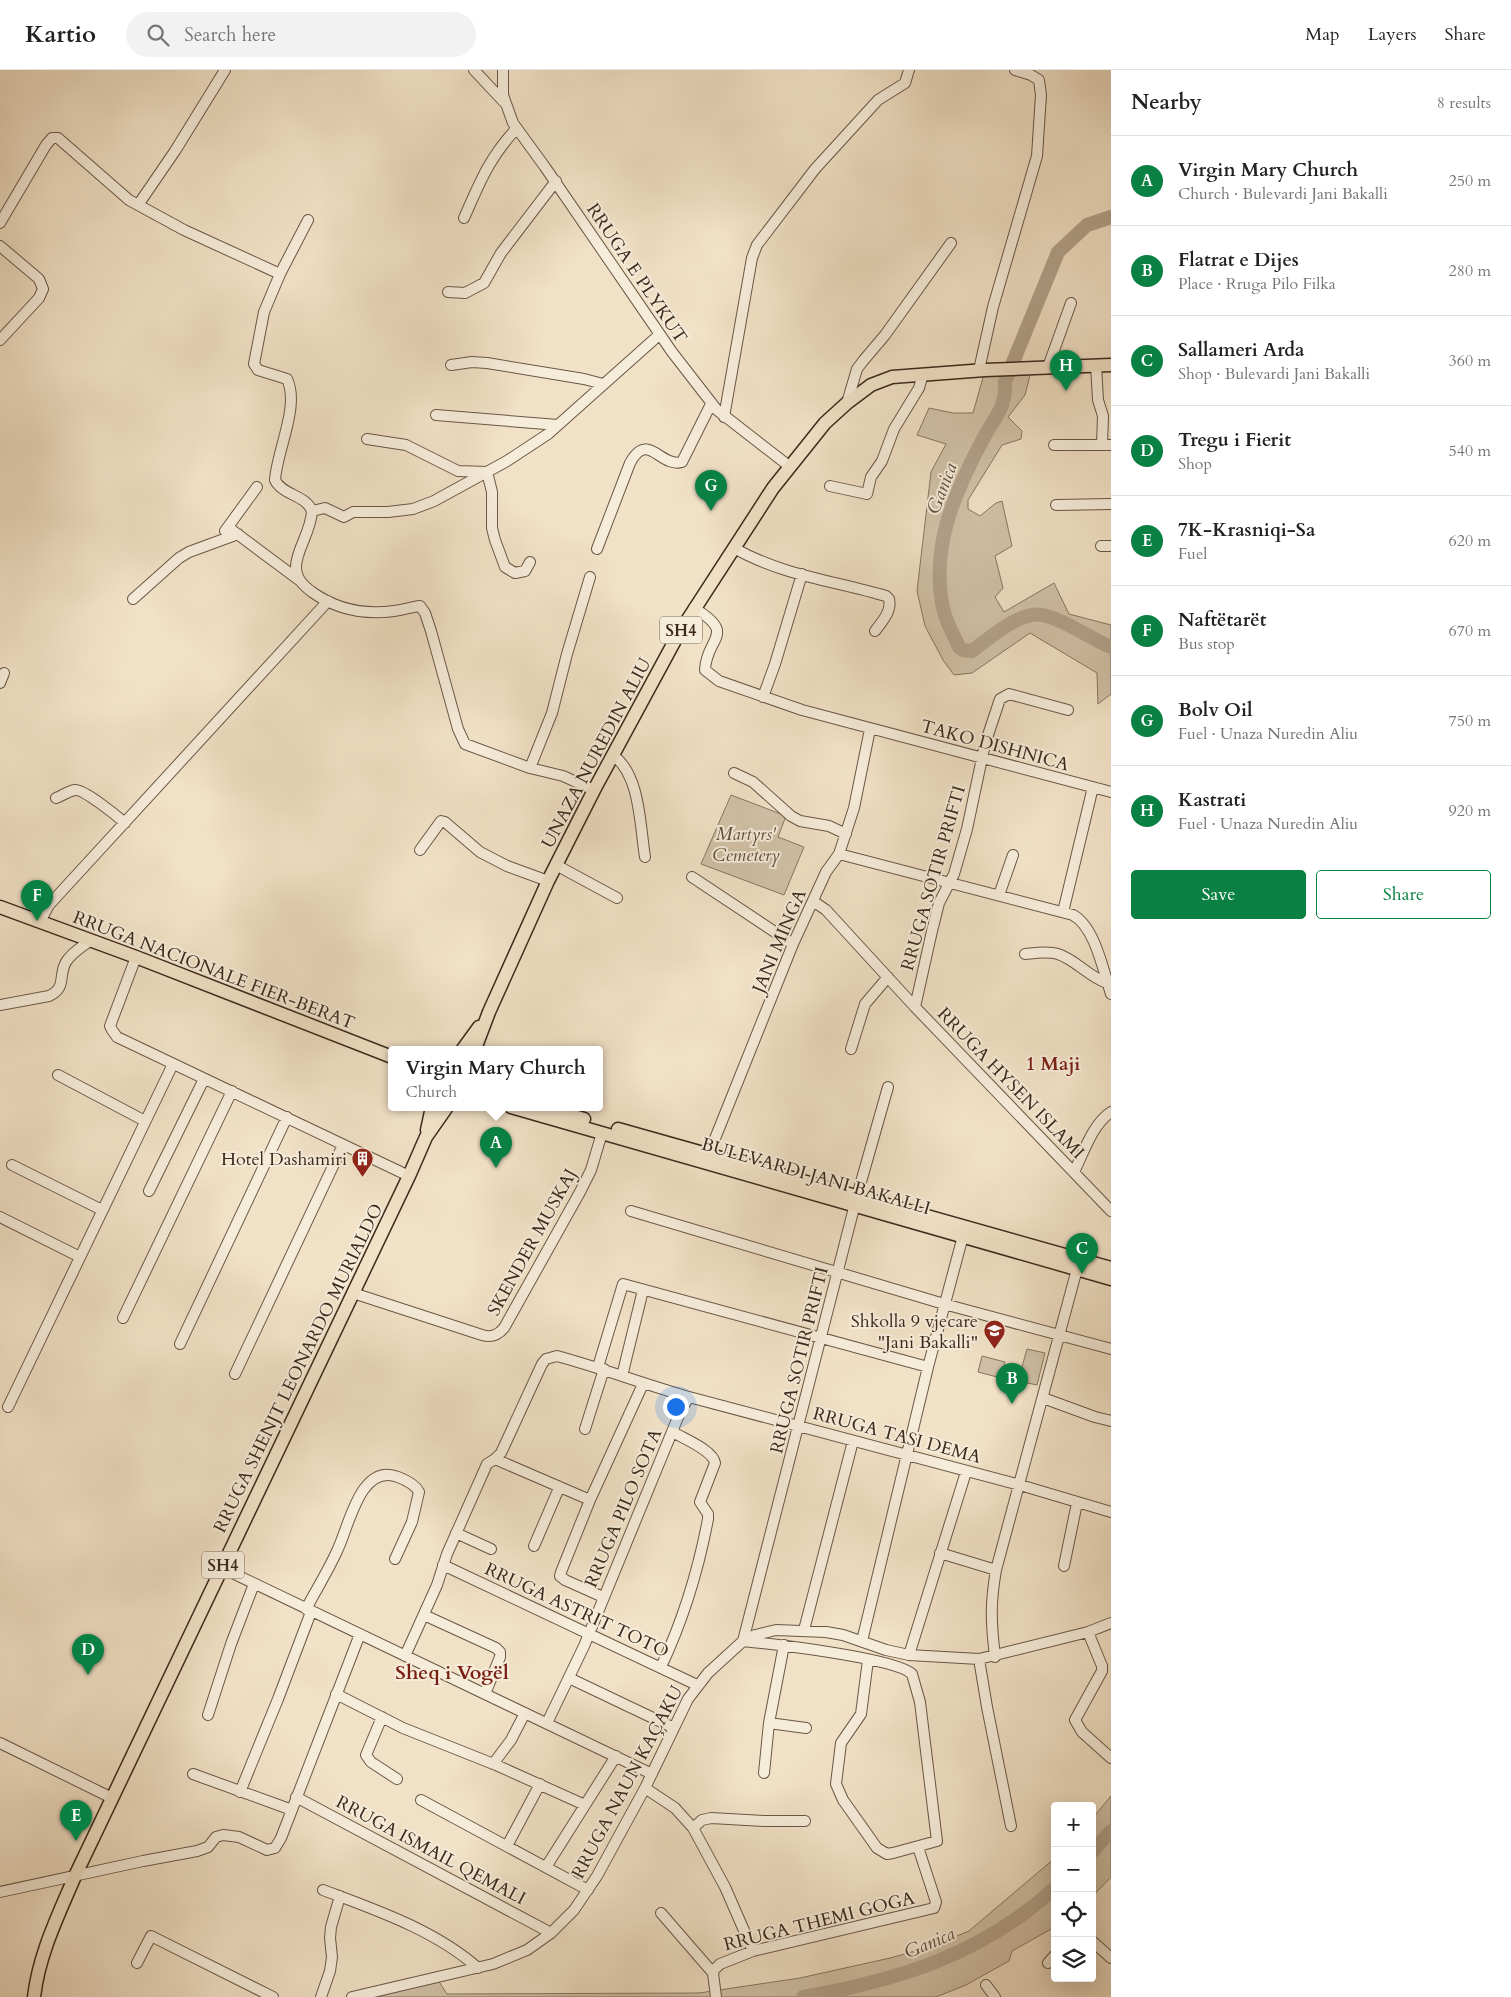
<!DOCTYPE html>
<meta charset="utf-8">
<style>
body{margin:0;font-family:Cardo,serif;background:#f2f2f2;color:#222}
.controls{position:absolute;right:15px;bottom:15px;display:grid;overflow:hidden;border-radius:5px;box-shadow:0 5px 20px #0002}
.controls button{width:45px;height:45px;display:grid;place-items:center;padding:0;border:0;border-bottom:1px solid #e0e0e0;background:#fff;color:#222;font:25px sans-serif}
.you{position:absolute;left:675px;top:1336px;width:18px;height:18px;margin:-12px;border:4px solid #fff;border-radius:50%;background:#1a73e8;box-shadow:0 0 0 8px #1a73e833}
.badge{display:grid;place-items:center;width:32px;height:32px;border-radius:50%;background:#0b8043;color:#fff;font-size:16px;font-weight:700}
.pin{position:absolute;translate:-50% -41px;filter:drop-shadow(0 1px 2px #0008)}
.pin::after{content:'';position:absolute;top:26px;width:18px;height:15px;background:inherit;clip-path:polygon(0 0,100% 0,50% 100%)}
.popup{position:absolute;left:388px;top:976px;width:215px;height:65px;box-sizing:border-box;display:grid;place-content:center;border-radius:5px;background:#fff;filter:drop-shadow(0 1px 4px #0005);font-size:16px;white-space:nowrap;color:#767676}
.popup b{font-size:19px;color:#222}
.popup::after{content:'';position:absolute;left:50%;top:100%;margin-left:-10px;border:10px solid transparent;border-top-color:#fff}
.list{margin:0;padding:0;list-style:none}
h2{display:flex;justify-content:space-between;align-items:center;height:65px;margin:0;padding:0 20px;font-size:21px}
h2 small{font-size:16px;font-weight:400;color:#767676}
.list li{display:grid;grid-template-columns:32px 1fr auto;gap:15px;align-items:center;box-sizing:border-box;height:90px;padding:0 20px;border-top:1px solid #e0e0e0}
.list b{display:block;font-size:19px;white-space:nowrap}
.list p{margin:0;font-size:16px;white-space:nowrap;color:#767676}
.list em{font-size:16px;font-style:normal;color:#767676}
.actions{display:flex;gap:10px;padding:15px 20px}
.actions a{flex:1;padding:11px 0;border:1px solid #0b8043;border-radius:5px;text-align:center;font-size:18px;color:#0b8043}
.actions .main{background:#0b8043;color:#fff}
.icon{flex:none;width:28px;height:28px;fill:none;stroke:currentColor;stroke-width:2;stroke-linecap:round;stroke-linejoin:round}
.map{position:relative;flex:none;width:1111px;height:1927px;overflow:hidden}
header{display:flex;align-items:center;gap:30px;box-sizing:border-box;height:70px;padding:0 25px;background:#fff;border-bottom:1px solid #e0e0e0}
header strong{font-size:24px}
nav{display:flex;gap:28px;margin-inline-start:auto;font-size:18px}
.search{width:350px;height:45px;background:#f2f2f2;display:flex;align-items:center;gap:12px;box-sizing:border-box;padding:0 18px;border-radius:28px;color:#767676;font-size:19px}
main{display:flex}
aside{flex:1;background:#fff}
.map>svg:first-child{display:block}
.green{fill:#d2c2a9;stroke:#877662}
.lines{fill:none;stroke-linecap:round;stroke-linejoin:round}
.river{stroke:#b3a28c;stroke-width:14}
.minor-casing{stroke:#695746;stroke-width:12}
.major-casing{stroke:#3c291c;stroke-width:15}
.minor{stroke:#f6ecda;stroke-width:10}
.major{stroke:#f1e1c6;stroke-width:12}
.labels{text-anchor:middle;stroke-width:4;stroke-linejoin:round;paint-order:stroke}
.shield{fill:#f6ecda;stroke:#746455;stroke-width:1}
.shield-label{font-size:16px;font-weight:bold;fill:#3c291c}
.street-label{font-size:18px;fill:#3c291c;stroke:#f6ecda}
.park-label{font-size:18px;font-style:italic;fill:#624f3f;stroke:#f6ecda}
.poi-label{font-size:18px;fill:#3c291c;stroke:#f6ecda;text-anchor:end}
.water-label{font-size:19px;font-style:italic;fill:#604d3e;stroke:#f6ecda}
.neighbourhood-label{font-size:19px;font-weight:bold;fill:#7a1f14;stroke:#f6ecda}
.quarter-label{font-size:20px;font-weight:bold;fill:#7a1f14;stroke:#f6ecda}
</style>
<header>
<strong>Kartio</strong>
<div class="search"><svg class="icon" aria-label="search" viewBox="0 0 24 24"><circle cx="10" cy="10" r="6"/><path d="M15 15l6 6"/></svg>Search here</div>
<nav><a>Map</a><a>Layers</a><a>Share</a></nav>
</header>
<main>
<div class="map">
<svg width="1111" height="1927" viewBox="0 0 1111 1927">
<rect width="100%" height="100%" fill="#f1e1c6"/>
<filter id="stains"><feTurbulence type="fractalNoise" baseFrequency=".004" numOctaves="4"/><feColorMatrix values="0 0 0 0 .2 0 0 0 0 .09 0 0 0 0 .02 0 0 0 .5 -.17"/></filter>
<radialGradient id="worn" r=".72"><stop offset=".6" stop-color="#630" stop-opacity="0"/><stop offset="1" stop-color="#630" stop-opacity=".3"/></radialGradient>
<path class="green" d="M984,304L1030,305L1025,325L1008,347L1022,361L1021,369L1002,375L968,430V439L980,446L996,433L1002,431L1012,476L995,486L1003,518L995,527L1004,542L1054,513L1069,544L1111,555V624L1098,634L1097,603L1030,563L972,603L954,605L943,590L925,556L917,521L931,402L946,374L917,365L929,338L953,343H973Z
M731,725L786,746L778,767L804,777L784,825L701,794Z
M1027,1279L1045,1283L1037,1315L1018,1311Z
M982,1286L1005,1292L1001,1308L978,1302Z
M1111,1726V1807L1092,1827V1749Z
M1055,1788V1857L1012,1881L1009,1891L966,1915L936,1927H365L438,1910L447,1924L699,1923L800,1908L890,1888L930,1877L969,1861Z"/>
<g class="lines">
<path class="river" d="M1111,147L1087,155L1058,182L1005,312C1007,338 993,349 982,371C954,424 929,480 944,542C947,554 954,565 959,577L963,580L972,581C990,568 1010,549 1032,545C1051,540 1092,570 1111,577
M1092,1782L1111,1761
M803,1927C899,1910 981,1885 1055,1818"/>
<defs>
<path id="minor" d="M474,0L504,32
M503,0V25L513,53L545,97L672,282L717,340L789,396
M138,135L175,81L225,0
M464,148C480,112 489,88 516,59
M0,153L46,75L52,68H58L129,130L184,160L280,204L264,242L254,294L258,300L287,309C300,336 277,380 275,410C282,425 306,425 312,441C311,462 296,480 296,497C296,509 304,516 312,522C336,539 365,545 394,541C403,540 411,537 420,536L425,543L431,561L458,659L465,674L530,698L563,706L594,720
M0,176L39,209L43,219L39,228L0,270
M280,204L308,150
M448,222L465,223L484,213L501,183L556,111
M451,295L472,292L487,293L584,309L603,314
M1096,295L1098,330L1103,346L1102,375
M1048,297L1071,233
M979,300L993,237L1037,86L1041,25L1039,10L1031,5L1015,0
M847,333L857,299L863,291L885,265L951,173
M436,345L558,355
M724,347L752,188L757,175L815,99L878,30L905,13L909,0
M367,369L406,375L458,401L487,402L492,422V458L495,470L505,497L515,503L525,501L530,492
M1054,375H1111
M830,416L867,424L871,407L882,391L894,359L919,318L923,304
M1056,435L1111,434
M312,441L325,438L344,447L353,442H388L413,439L434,431L507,391L548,364L659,265
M228,457L299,510
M225,461L257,417
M1101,476H1111
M734,478C781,505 835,511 886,526L889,529C892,541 882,552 875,561
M597,479L630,393C648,360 660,398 682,392L711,334
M133,529L179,488L189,482L238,464
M694,538C738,565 706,567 705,600L719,611L802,640L1111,722
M0,613L4,603
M763,627L775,594L802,504
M614,686C640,705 640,756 645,787
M530,698L552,643L567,584L590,507
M734,703L753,712L791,746L800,751L829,756L846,764
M56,728C62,726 68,721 75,720C84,719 117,746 125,753
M420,780L441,751L445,752L480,782L507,796L548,811
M839,784L1073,845C1095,857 1103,900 1111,924
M556,795L617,828
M692,807L793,874
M999,825L1013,785
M813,831L826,840L915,937L1111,1141
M1063,842L1093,717
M40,852L49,835L328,531
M1025,884C1036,883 1047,881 1058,884C1076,890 1089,907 1107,913
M136,887L110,956L112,960L117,967L409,1106
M0,935L49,926C67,918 58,905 66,892C72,882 82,877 91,870
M915,937L932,861L939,833L954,804L967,759L985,674L1000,629L1009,624L1068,640
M851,979L865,934L888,907
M58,1005L145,1051
M706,1091L793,874L826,802L839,784L854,738L870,659
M12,1095L102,1140
M1074,1102C1084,1082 1092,1055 1111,1042
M149,1121L204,1009
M631,1141L944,1234L1111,1279
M0,1147L80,1187
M353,1223L482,1265C492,1268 498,1265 504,1258L580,1122L591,1100L602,1063
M123,1248L232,1021
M180,1274L287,1047
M598,1297L623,1214L928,1297
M235,1304L343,1075
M622,1306L643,1220
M1043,1328L1095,1347L1111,1351
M8,1337L173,994
M585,1359L604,1299
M495,1389L590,1430
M456,1463L491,1479
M534,1476L559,1418
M940,1483L996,1500
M443,1495L697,1615
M1064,1496L1077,1433
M222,1498L652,1704
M603,1527L565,1510L560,1506L561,1502L590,1430L643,1314
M306,1539C316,1520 328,1501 337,1481C349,1457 360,1392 398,1407C406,1410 415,1414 419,1422L412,1452L395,1489
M424,1545L496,1578L500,1582V1587L485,1624
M804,1560L853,1371
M1088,1562L1102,1596V1601L1075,1650L1082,1662L1111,1688
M862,1571L928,1297L963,1166
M909,1585L966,1402
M405,1586L437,1515L447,1484L487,1394L495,1389L501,1383L542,1294L546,1289L557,1286C601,1298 644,1314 689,1327L1020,1415L1111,1442
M995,1587C991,1553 990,1534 996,1500L1077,1199
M979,1589L987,1637L1011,1756
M868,1590L861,1644L841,1673L836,1714L843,1730L877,1778L887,1784L893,1783L937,1771L920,1632L912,1604C896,1588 772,1574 743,1571L857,1126L888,1017
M661,1597C684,1548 698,1502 708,1449V1444L700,1432L715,1393C713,1380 684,1369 673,1362
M569,1608L674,1658
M336,1624L403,1658L496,1695L585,1735
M208,1645L231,1574L254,1514
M382,1647L366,1685L371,1692L397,1709
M547,1653L584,1576L681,1340L689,1327
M769,1653L806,1658
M0,1673L112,1728
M493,1694L511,1670L525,1643
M764,1703L769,1653L784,1575
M193,1704L292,1740
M645,1718L675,1738L693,1758L725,1817L753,1881
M240,1722L278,1629L311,1542
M296,1727L551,1863
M421,1730L588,1820
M693,1758L702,1750L711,1748L764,1751H805
M507,1776L540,1714
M546,1797L616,1686
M323,1820C376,1840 435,1860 478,1898
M0,1822L143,1791L197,1781L208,1777L216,1767L223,1765L239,1767L267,1780L275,1778L281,1768L360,1564
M661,1843L713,1903L716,1927
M1092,1871L1111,1888
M137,1893L151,1866L273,1927
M1048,1893L1055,1885
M713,1903L714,1900L720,1894L753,1881L934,1838L936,1832L918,1777
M986,1915L995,1927
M321,1927L330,1901L332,1887L330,1868L331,1857L340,1826
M352,1927L493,1894L527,1880L551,1863L574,1840L597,1806L645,1718L688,1629L708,1603L743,1571L755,1565L776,1560L826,1562L843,1565L886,1580L909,1585L979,1589L1088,1562L1111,1553"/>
<path id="major" d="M0,837L136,887L392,987
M463,979L479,957
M475,979L489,942L548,811L594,720L679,563L773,418L825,353L847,333L871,315L892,307L985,300L1111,295
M511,1037L1111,1209
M543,1037L584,1049
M618,1059L1111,1198
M427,1060L432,1037
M34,1927C39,1884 58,1846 75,1806L409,1106L426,1067L447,1037"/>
</defs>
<use href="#minor" class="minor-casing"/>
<use href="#major" class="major-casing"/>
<use href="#minor" class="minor"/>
<use href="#major" class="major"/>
</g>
<defs>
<symbol id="building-pin" viewBox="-11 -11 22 30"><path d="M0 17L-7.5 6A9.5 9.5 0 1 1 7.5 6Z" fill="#8f2418" stroke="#f6ecda"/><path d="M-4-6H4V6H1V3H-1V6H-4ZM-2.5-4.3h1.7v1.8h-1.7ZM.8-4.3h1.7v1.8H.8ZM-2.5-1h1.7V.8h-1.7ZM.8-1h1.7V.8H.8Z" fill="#fff"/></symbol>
<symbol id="school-pin" viewBox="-11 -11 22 30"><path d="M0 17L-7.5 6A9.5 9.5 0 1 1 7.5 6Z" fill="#8f2418" stroke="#f6ecda"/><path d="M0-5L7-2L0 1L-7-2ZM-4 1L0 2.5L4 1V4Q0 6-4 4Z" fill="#fff"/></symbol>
</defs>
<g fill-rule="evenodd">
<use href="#building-pin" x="350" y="1076" width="25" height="34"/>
<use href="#school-pin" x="982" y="1248" width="25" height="34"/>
</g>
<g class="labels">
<g class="shield">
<rect x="660" y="546.5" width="42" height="27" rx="4"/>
<rect x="202" y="1481.5" width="42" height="27" rx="4"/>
</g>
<g class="shield-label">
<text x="681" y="566">SH4</text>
<text x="223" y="1501">SH4</text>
</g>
<g class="street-label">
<text transform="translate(637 203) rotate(56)" y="6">RRUGA E PLYKUT</text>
<text transform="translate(995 675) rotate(15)" y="6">TAKO DISHNICA</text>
<text transform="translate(596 683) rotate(-62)" y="6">UNAZA NUREDIN ALIU</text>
<text transform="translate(933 808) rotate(-74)" y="6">RRUGA SOTIR PRIFTI</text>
<text transform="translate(779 871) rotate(-67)" y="6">JANI MINGA</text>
<text transform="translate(214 900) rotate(21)" y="6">RRUGA NACIONALE FIER-BERAT</text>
<text transform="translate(1011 1013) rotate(46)" y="6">RRUGA HYSEN ISLAMI</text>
<text transform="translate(816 1106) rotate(16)" y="6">BULEVARDI JANI BAKALLI</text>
<text transform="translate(532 1172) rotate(-61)" y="6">SKENDER MUSKAJ</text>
<text transform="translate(799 1290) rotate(-76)" y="6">RRUGA SOTIR PRIFTI</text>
<text transform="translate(298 1298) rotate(-64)" y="6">RRUGA SHENJT LEONARDO MURIALDO</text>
<text transform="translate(897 1365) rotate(15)" y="6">RRUGA TASI DEMA</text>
<text transform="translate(623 1438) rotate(-67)" y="6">RRUGA PILO SOTA</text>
<text transform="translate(577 1540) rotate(25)" y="6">RRUGA ASTRIT TOTO</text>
<text transform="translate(627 1712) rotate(-62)" y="6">RRUGA NAUN KAÇAKU</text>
<text transform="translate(431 1780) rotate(28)" y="6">RRUGA ISMAIL QEMALI</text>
<text transform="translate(819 1851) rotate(-14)" y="6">RRUGA THEMI GOGA</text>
</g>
<g class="park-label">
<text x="746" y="770">Martyrs'<tspan x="746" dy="21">Cemetery</tspan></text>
</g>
<g class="poi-label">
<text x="347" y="1095">Hotel Dashamiri</text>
<text x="978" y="1257">Shkolla 9 vjecare<tspan x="978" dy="21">"Jani Bakalli"</tspan></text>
</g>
<g class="water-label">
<text transform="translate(941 418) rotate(-69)" y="7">Ganica</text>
<text transform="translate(929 1872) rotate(-23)" y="7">Ganica</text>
</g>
<g class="neighbourhood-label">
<text x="1053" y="1000">1 Maji</text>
</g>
<g class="quarter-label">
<text x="452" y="1609">Sheq i Vogël</text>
</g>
</g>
<rect width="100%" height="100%" filter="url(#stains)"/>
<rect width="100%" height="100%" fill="url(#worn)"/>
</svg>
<div class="controls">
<button>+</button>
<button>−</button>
<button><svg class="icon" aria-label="locate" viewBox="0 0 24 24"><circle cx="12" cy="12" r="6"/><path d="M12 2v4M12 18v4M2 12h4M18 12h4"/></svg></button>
<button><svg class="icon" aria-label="layers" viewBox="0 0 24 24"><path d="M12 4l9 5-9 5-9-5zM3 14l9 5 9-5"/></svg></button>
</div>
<div class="you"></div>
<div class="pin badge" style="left:496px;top:1098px">A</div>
<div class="popup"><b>Virgin Mary Church</b>Church</div>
<div class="pin badge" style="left:1012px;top:1334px">B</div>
<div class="pin badge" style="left:1082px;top:1204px">C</div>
<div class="pin badge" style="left:88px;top:1605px">D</div>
<div class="pin badge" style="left:76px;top:1771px">E</div>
<div class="pin badge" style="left:37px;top:851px">F</div>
<div class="pin badge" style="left:711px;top:441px">G</div>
<div class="pin badge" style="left:1066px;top:321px">H</div>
</div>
<aside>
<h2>Nearby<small>8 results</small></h2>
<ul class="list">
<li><span class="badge">A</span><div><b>Virgin Mary Church</b><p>Church · Bulevardi Jani Bakalli</p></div><em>250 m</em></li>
<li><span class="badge">B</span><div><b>Flatrat e Dijes</b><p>Place · Rruga Pilo Filka</p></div><em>280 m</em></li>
<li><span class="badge">C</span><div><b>Sallameri Arda</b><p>Shop · Bulevardi Jani Bakalli</p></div><em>360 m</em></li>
<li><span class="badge">D</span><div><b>Tregu i Fierit</b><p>Shop</p></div><em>540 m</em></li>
<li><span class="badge">E</span><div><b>7K-Krasniqi-Sa</b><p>Fuel</p></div><em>620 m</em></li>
<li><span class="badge">F</span><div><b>Naftëtarët</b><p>Bus stop</p></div><em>670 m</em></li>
<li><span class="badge">G</span><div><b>Bolv Oil</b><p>Fuel · Unaza Nuredin Aliu</p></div><em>750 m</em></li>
<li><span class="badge">H</span><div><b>Kastrati</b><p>Fuel · Unaza Nuredin Aliu</p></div><em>920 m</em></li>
</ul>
<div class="actions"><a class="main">Save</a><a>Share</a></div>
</aside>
</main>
